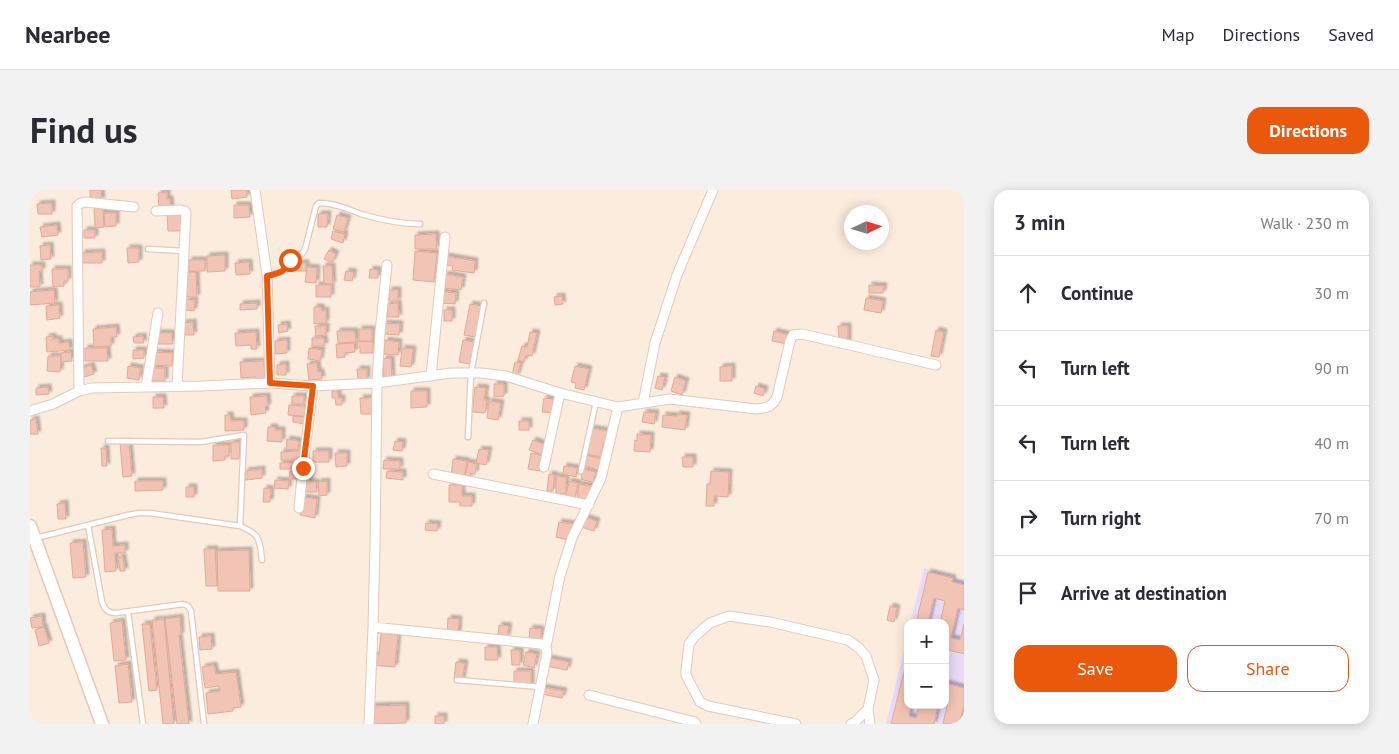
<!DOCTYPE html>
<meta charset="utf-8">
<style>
body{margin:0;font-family:"PT Sans",sans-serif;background:#f2f2f3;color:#2b2b33}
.controls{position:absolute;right:15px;bottom:15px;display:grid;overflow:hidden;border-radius:10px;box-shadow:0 2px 12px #0003}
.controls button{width:45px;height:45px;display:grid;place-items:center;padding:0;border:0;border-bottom:1px solid #e1e1e2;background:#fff;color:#2b2b33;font:25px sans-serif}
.compass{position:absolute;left:814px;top:15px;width:45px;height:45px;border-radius:50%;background:#fff;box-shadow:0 2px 12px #0003;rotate:86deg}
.stop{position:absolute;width:15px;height:15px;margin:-11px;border:4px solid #ea580c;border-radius:50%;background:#fff}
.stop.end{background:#ea580c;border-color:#fff;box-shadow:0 1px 5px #0008}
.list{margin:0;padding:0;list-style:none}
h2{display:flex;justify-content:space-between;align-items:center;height:65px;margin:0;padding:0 20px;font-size:21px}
h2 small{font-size:16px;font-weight:400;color:#7c7c81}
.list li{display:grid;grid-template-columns:32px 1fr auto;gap:15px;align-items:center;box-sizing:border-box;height:75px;padding:0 20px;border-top:1px solid #e1e1e2}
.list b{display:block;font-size:19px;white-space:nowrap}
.list em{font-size:16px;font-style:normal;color:#7c7c81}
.actions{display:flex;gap:10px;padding:15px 20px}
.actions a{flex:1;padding:11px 0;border:1px solid #ea580c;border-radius:15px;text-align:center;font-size:18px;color:#ea580c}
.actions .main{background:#ea580c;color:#fff}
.icon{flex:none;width:28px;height:28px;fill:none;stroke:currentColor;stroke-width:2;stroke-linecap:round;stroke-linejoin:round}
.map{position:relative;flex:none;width:934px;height:534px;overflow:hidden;border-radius:15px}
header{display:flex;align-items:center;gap:30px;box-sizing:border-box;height:70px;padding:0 25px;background:#fff;border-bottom:1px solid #e1e1e2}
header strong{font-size:24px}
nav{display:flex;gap:28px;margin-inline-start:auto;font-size:18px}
.intro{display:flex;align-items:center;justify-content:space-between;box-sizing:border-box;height:120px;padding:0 30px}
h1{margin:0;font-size:35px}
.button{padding:12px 22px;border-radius:15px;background:#ea580c;color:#fff;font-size:18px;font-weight:700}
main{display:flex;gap:30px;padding:0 30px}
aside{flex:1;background:#fff;border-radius:15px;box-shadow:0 2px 12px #0003}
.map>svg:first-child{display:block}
.education{fill:#e9dbf8}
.building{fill:#f2c4b5;stroke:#e4a895;filter:url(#shadow)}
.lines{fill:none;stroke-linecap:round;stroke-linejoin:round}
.lane-casing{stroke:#e2c9bd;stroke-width:7}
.street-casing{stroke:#e2c9bd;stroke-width:11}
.secondary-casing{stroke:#e7c8ba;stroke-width:15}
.lane{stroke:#fff;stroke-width:4.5}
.street{stroke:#fff;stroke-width:9}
.secondary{stroke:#fff;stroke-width:12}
.route{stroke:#ea580c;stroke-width:6}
</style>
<header>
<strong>Nearbee</strong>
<nav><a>Map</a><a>Directions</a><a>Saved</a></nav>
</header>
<div class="intro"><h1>Find us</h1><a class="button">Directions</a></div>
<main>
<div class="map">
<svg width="934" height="534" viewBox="0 0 934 534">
<defs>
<filter id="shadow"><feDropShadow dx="3" dy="-3" stdDeviation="1" flood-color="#0004"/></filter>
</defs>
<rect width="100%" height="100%" fill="#fcecde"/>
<path class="education" d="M894,378L934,390V534H856L878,444V515H915V433H880Z"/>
<path class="building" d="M60,0H71L72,10L60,11Z
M201,0H217V7L202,9Z
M137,2V9H140L141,18L129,19L128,3Z
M22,13V24H8L7,14Z
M204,15H219L220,27L204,28Z
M73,18L74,37L65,38L64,19Z
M74,23H86V36L75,37Z
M288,24H298L297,37H288Z
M137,25H151L152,41H138Z
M307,25L318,28L314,42L303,39Z
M27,35L28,45L12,47L10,37Z
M54,40H65V48H54Z
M303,41L315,44L313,53L301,49Z
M406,44L407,59H385V45Z
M20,55L21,69L11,70L10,56Z
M97,58H109V72L98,73Z
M299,60L306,64L302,73L294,69Z
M385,61L407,63L404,92L383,90Z
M72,62V73H52V63Z
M195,65V81L177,82V66Z
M415,66L445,71L444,83L422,80L423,76L414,75Z
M159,70H175V81H159Z
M219,72L220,84L206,85L205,73Z
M265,73H276V81H265Z
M0,75H12V81H9L10,97H0Z
M293,76H302L303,94H294Z
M277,77L287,78L286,93L275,92Z
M22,79H38V91H34V96L23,97Z
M340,79L348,80V88H339Z
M316,81L324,82L322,91L314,90Z
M156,82H166L167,107H157Z
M415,84L433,87L431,100L413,98Z
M286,95H301V107H286Z
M839,95L854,96L853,103H839Z
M24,100L25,113L0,115V102Z
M359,100H368V111H359Z
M411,101L426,103L425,114L410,113Z
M532,106L533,114L525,115L524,107Z
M836,108L853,111L851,123L834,120Z
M156,109L165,110L164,121L155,120Z
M227,113V119L210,120V114Z
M368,113L369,127H357V114Z
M440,114L451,116L445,147L434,145Z
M29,115L30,128L17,130L16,116Z
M284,117H291L292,121L296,120V133L284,134Z
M414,120H422V131H414Z
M163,132L164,145H153V133Z
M354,133L370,134L369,145L353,144Z
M257,134L258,141L249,143L248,135Z
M285,136H296V145L286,146Z
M808,136H818V153H809Z
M86,137L87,147H81V156L64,157L63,139Z
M329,139H342V151H329Z
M906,140L914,142L909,167L901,166Z
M307,141H325L326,152L308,153Z
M744,141L759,145L757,154L742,151Z
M226,142L227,159H221V155L206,156L205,143Z
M500,142L507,143L502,166L496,165L494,172L488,170L492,156L497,157Z
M125,143H142L143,154H126Z
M23,146V149H29V153L39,152L40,160L17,162L16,147Z
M113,146L114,153H104L103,147Z
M282,148H294L295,156H282Z
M257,150V163L245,164V151Z
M355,150L369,152L368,165L354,164Z
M433,150L444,152L440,174L429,172Z
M327,151L343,152V163H330V157H327Z
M324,153L325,162L315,163V167L307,168L306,154Z
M55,158H77L78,171H55Z
M279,158L292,160L290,171L278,169Z
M372,158L383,159L381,177L370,176Z
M103,160H114V168L103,169Z
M41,162L42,171L31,172V163Z
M124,162L143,163L142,176L123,175Z
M18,166H31L30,182L17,181Z
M361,168L362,189H354L353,169Z
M234,171L235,193H226V187L211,188L210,172Z
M485,172L491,173L487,186L482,185Z
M287,173L288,182H291L292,189L279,190L277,174Z
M256,174V185H247V175Z
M61,175L64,184L51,188L49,179Z
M98,176L111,178L109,190L97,188Z
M545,176L559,179L554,200L545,198L546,193L541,192Z
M702,176V191H690V177Z
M122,178H135V191H122Z
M327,179H337V190H328Z
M628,186L635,187L632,200L625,198Z
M645,187L656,191L652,205L641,201Z
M464,194H474V206L464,207Z
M726,196L735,199L733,206L724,203Z
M18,197L19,204L6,205V198Z
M445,197L456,198L454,210H457L455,223L442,222Z
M302,201H308V208H312V215H306L305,208H302Z
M381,201H397V217L381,218Z
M237,206L238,216L235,217L236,223L221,225L220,207Z
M262,206H274V214H262Z
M123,207H133L134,218H123Z
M330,208H345L346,224H331Z
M514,208L523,209L522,223L512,222Z
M459,211L471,213L468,230L457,228Z
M259,215L275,216V226L258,225Z
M614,222L626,223L624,234L612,232Z
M647,224L657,225L655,240L632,237L633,225L647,226Z
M195,225H200L201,231H214V240L195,241Z
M263,226L276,227L275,234L263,232Z
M6,229L8,244H0V230Z
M489,231H499V240H489Z
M238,237H245V240H252V252L237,251Z
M561,238L578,241L576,255L573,254L571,267L556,264Z
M607,244L621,245L620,262L604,261L605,250L607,251Z
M257,249L269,251L268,260L256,259Z
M503,250L516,255L513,265L499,260Z
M365,251L373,252L372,261L363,260Z
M99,252L102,286L93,287L90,253Z
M201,252H210L209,269H201Z
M183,255H199V266H195V270L183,271Z
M71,258H76L77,276H72Z
M449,259L459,260L456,275L446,273Z
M271,261V270H251V262Z
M283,261H299V272H283Z
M305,263H317V276L306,277Z
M501,263L513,266L510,281L498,279Z
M557,265L571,269L569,280L554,276Z
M652,267H663V277H653Z
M423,269L437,271L434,289L421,287Z
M354,270L370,271V279H353Z
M271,272V279H250V273Z
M438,272L447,274L445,284L441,283L440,288L435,286Z
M534,276L547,278L546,287L533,284Z
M232,279V288L216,290L215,281Z
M553,279L566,282L563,293L551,289Z
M260,281H269V289H259Z
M357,281L373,282V290L356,288Z
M681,281L699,282L698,307L684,306V316H676L677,294H680Z
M519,284L525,285L523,301H517Z
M274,285H279V292H286L287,302H274Z
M526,286L536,287V304L526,303Z
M245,290L259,291L258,299L244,298Z
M105,291H133V300L105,301Z
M297,291V305L289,306L288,292Z
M539,291L548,293L545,308L536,306Z
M549,294L561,296L559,311L547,310Z
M419,295H432V306H442V316H430V312H419Z
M156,297H164V307H156Z
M234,298L241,299L240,312H233Z
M273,307L287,309L285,328L270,325Z
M35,313L36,329H28L27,314Z
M554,327L567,331L564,341L551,337Z
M529,332L545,334L538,350L526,347Z
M396,333L408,334L407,341L395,340Z
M82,339L83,356L95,355V363H85L86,381L75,382L72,340Z
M53,352L56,387L43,388L40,353Z
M174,359H185L187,396H176Z
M219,360L220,401H188L187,361Z
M88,367H93L95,381H90Z
M898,382L923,388L922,392L934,395V420L928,418L921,448L930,450L934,434V464L915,459V433H910L915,411L904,408L898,433H886Z
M860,416L867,418L864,432L857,430Z
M12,426L13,437L2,438L0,428Z
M150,427L151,445H149L159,534H147L135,429Z
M418,428L429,429L428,444L417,443Z
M134,429L144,534H133L122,430Z
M92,431L96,470L84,471L80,433Z
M112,434H120L127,500L119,501Z
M469,435L479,436L477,448L468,446Z
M14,437L19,453L9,456L5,440Z
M500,438L511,439V450H499Z
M351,443L368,445L365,477L341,475L342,464L349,465Z
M181,446L182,459L170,460L169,447Z
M455,457H467L468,470H455Z
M481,460H490V475H482Z
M496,462L507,464L504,478L493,475Z
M878,466V515H881L879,526L886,528L889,515H908L904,534H861Z
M518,468L539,472L537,480L516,476Z
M426,472L435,473L432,491L424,489Z
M98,474L102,512L89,513L85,476Z
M184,475L186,484L206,482L211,517L203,518V521L178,524L176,503L190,501L189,496L175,498L172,477Z
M484,481H501V497H484Z
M915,493L934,498V515L929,534H913L919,507L915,506Z
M512,497L534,501L532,508L511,504Z
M376,515V533L342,534V516Z
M405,526H414V534H405Z"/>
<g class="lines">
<defs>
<path id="lane" d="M118,59L154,61
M237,85C257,82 253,82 262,66L272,64L275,59L286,16L289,13C304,13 318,19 331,24C348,29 372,34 390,34
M438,247L441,183L454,113
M78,251L171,252L214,245L210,336
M551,281L566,212
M58,335L72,412C75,419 77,423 86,423L153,414L158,416L161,421L174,534
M6,348L98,325L109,323H120L210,336C231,345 229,348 232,370
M98,422L113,534
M427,490L510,497"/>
<path id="street" d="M225,0L237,85L240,193
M126,21L151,20L155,21L156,23L147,196
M357,75L350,142L347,193L345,355L343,437L511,454L516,457L517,463L503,534
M401,186L415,47
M116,197L128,123
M49,201L47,16L51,13L55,12L104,17
M613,213L625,153L647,85L683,0
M0,221L23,214L49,201L62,198L172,196L240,193L283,196L347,193L421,183H451L476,186L530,203L588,217L640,209L726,219C737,218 742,217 747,207L760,151L763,145L772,144L906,175
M514,277L530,203
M403,284L559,315
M269,318L273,277L283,196
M516,457L530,386L542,348L571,288L588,217
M559,505L665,532L666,534
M339,534L343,437
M766,534L678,516L670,512L660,493L656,485V480L659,454L665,446L680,433L699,426L740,432L818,450L829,458L836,466L844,490L838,519L840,534
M821,534L825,532L838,519"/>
<path id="secondary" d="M0,336L72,534"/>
</defs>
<use href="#lane" class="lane-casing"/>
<use href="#street" class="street-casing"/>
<use href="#secondary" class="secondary-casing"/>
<use href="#lane" class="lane"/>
<use href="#street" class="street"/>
<use href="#secondary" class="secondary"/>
</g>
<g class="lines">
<path class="route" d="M260,70C256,82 249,83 237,86L240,193L283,196L273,278"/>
</g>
</svg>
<div class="controls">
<button>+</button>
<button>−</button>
</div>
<svg class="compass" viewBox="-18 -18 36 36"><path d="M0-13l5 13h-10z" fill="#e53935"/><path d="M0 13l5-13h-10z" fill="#7c7c81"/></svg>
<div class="stop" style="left:260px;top:70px"></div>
<div class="stop end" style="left:273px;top:278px"></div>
</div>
<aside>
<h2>3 min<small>Walk · 230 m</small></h2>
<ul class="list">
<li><svg class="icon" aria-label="ahead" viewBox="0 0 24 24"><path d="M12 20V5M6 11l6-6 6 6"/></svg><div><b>Continue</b></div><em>30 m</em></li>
<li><svg class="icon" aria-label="left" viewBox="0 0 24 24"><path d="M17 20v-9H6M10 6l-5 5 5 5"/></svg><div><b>Turn left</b></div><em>90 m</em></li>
<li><svg class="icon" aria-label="left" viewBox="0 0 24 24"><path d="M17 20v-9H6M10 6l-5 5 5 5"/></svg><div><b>Turn left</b></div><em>40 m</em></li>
<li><svg class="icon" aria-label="right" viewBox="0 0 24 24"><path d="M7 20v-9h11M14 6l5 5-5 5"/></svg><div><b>Turn right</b></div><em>70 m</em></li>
<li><svg class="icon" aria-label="arrive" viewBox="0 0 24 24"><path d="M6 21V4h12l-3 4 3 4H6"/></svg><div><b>Arrive at destination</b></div></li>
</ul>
<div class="actions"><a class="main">Save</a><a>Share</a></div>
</aside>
</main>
